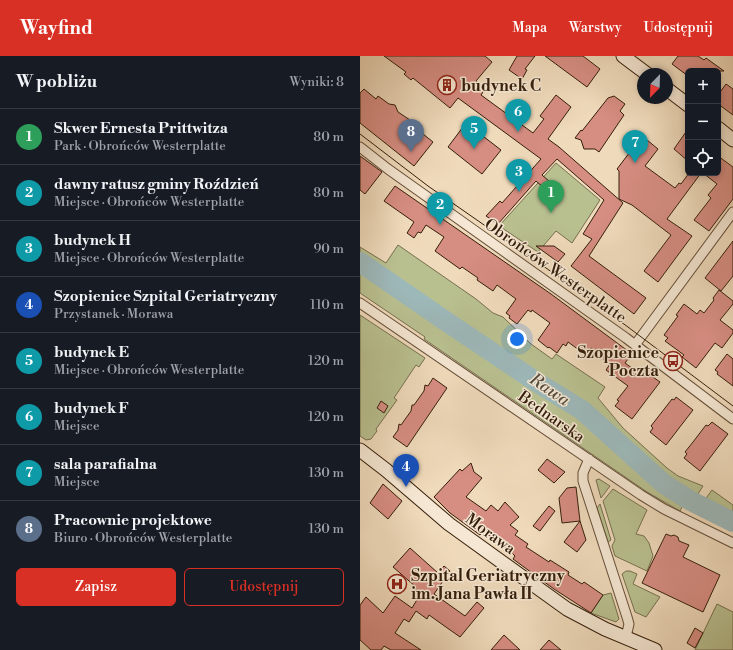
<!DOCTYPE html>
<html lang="pl">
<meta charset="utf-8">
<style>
body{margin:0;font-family:"Libre Bodoni",serif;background:#242831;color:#f1f3f6}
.controls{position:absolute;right:12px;top:12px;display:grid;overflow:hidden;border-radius:6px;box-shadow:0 2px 6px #0003}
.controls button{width:36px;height:36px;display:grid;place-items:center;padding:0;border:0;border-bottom:1px solid #363941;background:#171b24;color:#f1f3f6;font:20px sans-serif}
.compass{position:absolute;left:277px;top:12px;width:36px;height:36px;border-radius:50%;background:#171b24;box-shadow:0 2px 6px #0003;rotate:203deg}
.you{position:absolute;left:157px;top:283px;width:14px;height:14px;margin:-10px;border:3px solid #fff;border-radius:50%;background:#1a73e8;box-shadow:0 0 0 6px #1a73e833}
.badge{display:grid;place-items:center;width:26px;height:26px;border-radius:50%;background:#d93025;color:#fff;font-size:13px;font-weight:700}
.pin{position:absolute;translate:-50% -33px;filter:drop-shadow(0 1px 2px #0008)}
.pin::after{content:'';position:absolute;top:21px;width:14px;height:12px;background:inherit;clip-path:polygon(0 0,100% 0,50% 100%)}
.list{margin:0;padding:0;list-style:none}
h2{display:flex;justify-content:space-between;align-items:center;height:52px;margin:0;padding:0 16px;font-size:17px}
h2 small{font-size:13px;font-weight:400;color:#9ea1a6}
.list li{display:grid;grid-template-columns:26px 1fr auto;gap:12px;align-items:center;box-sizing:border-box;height:56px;padding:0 16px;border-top:1px solid #363941}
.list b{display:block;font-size:15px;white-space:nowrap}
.list p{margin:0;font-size:13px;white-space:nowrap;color:#9ea1a6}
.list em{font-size:13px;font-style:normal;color:#9ea1a6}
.actions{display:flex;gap:8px;padding:12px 16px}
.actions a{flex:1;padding:9px 0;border:1px solid #d93025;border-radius:6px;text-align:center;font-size:14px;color:#d93025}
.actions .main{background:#d93025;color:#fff}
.icon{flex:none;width:22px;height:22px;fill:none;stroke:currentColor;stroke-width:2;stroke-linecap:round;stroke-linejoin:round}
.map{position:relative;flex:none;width:373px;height:594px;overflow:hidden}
header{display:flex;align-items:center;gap:24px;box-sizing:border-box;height:56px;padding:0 20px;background:#d93025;color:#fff}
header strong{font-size:19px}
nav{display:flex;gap:22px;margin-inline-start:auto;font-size:14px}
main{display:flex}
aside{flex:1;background:#171b24}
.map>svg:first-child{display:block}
.green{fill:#b9c090;stroke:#776f4e}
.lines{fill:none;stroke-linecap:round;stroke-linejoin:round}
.river{stroke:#9db8b9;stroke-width:20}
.building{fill:#d68d82;stroke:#351e0b}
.street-casing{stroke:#644d37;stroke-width:11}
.secondary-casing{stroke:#351e0b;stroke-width:15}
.street{stroke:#f5e7d3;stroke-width:9}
.secondary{stroke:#f5e7d3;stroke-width:13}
.tram{stroke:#351e0b;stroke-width:1}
.labels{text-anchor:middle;stroke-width:3;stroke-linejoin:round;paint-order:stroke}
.poi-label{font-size:16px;font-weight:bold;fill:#351e0b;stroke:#f5e7d3;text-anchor:start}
.street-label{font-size:16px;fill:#351e0b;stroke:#f5e7d3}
.water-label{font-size:17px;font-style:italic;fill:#544c3f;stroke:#f5e7d3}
</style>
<header>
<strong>Wayfind</strong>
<nav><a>Mapa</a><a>Warstwy</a><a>Udostępnij</a></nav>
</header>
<main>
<aside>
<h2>W pobliżu<small>Wyniki: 8</small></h2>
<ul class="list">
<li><span class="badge" style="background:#2e9e5b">1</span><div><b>Skwer Ernesta Prittwitza</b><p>Park · Obrońców Westerplatte</p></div><em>80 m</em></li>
<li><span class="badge" style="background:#0f9aa8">2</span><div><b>dawny ratusz gminy Roździeń</b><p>Miejsce · Obrońców Westerplatte</p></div><em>80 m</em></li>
<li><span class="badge" style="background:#0f9aa8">3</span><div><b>budynek H</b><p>Miejsce · Obrońców Westerplatte</p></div><em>90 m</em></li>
<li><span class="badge" style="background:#1a4fb4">4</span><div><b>Szopienice Szpital Geriatryczny</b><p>Przystanek · Morawa</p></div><em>110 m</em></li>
<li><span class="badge" style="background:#0f9aa8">5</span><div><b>budynek E</b><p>Miejsce · Obrońców Westerplatte</p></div><em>120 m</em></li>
<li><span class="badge" style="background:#0f9aa8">6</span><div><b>budynek F</b><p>Miejsce</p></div><em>120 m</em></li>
<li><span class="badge" style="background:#0f9aa8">7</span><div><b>sala parafialna</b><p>Miejsce</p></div><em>130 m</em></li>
<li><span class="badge" style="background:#5c6f8a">8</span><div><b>Pracownie projektowe</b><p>Biuro · Obrońców Westerplatte</p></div><em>130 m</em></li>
</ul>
<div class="actions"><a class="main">Zapisz</a><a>Udostępnij</a></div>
</aside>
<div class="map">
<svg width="373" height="594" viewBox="0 0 373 594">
<rect width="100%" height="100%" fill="#efdabb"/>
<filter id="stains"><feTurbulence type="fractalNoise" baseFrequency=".005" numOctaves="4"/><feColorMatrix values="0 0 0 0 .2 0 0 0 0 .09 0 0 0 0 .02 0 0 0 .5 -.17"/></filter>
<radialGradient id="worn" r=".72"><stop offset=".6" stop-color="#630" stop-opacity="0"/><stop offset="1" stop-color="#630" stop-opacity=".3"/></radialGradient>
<path class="green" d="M196,107L240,144L212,187L196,175L178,196L139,170Z
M38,189L116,243L133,257L143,261L171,288L192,303L196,298L245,331L238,342L263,372L307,412L318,420L343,430L336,441L310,427L233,355L98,267L0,199V191L26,207Z
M0,216L153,320L219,361L297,431L323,449L320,455L287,436L64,283L65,281L0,237Z
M0,259L65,302L59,311L56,309L34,342L37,344L16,373L17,375L11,383L6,384L0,380Z
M239,423L250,430L241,442L236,424Z
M253,433L287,454L276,478L284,480L289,487L293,500L287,515L255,500L252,490L255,484L243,445Z
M352,434L373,449V460L344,445Z
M240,448L251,484L248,486L237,452Z
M266,515H270L277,518L273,528L300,541L286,561L275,556L262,518Z
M251,537L259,563L256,566L231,557L243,539Z
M357,548L373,556V594H335Z"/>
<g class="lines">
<path class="river" d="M0,206L84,264L178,327L222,354L304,428L331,445L373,466"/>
</g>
<path class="building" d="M24,0H125L132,6L116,25L125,33L121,39L173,77L184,63L180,60L196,39L211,51L188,83L199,91L263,147L229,200L286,242L274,258L211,210L232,183L223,178L244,144L197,103L182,119L190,126L184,132L176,125L138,168L126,160L140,145L142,147L181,103L98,42L90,52L53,22L51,24L44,18L46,16Z
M157,0H175L165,13L167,14L162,23L149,14Z
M185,0H223L240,13L227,31Z
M318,0H338L344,4L346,2L364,15H328V20L312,8Z
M366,28L373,33V59L358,48V39Z
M4,33L16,43L18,40L29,48L35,49L38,56L50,64L48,66L73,86L54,110L0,67V37Z
M254,40L265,48L260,55L264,59L239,96L235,93H224L221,84L215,82L221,74L222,75L248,42Z
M106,67L141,94L122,118L88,91Z
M328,73V105L314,93Z
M287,84L298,93L285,110L315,132L319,127L321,128L329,117H341L307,163L332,180L298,226L284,215L311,179L272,149L259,143V115L257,113L276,88L281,92Z
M0,100L22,116L5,138L0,134Z
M358,100L373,111V143L349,175L334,164L351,142L348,139L357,128L343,117H358Z
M35,130L191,238L272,298L265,307L280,318L283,314L300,326L272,363L255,350L259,345L257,344L268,330L246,314L250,308L243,303L245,302L231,292L226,299L208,286L206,290L203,288L197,297L189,291L188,292L178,284L190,267L172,254L171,256L168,254L157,268L149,262L150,260L146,257L156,243L137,229L133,235L117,224L118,222L102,211L100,213L75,195L84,181L66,169L61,177L58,176L54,182L47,177L54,166L24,145Z
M373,185V220L361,235L345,222Z
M176,190H194L205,198L198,206Z
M359,234L373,245V248L360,264L373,274V277L362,292L355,287L336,312L322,301L324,299L305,285L308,282L304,279L318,260L316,259L324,248L337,258L340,254L344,257L354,244L353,242Z
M367,298L373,303V330L357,318L358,316L355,314Z
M73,322L87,332L47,391L33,381L38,374L39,368L41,369L51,355L52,349H54L64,335L65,329L68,330Z
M316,341L333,354L306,389L290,376L293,372L291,370L312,343L314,344Z
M21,345L28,350L24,357L17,352Z
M352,366L368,378L340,415L324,402L327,398L325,396L333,386L346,369L348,370Z
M187,403L205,416L194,427L178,414Z
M111,407L114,416L122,422L106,441L126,455L131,449L138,455L145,446L159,461L150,469L158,475L155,479L168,488L166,491L189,506L190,504L209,516L208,519L222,528L224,526L243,539L231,557L194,533L153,503L155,500L151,496L123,475L120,479L90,457L74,441L100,413L102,415Z
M23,428L42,445L28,463L10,447Z
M216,431L220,465L202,467L199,442L207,432Z
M189,450L195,455L180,475L173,470Z
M220,465L226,484L217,496L204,486Z
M306,478L311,480L314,479L318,481L319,485L329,489L323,501L360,519L343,556L282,527Z
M50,492L78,517L84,510L90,515L74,538L105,560L117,546L124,552L100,581L69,559L67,563L56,555L49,566L44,563L35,577L61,594H31L24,590L21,594H11L0,584V549L6,541L23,557L35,540L52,552L61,537L55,533L56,531L33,511Z
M335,572L343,577L335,592L327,587Z
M144,579L160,594H131Z
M189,584L201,594H180Z"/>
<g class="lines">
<defs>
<path id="street" d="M0,91L28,113L266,282L373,363
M0,247L281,439L304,453L373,487
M275,289L373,156
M229,403L223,417V425L267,561L269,568L266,581"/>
<path id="secondary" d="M263,0L287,18
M307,33L328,49
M358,72L373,84
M0,394L26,414L89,468L207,553L245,573L295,594"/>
</defs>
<use href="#street" class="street-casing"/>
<use href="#secondary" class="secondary-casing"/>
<use href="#street" class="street"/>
<use href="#secondary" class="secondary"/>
<path class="tram" d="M0,78L68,130L232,244L373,350"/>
</g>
<defs>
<symbol id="building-ring" viewBox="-11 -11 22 22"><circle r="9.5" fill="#f5e7d3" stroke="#8f2418" stroke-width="1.5"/><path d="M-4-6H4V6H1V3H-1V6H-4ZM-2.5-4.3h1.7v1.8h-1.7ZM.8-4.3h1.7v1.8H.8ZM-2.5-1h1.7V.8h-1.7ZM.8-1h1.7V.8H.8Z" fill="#8f2418"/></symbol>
<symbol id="bus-ring" viewBox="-11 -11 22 22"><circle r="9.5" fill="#f5e7d3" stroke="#8f2418" stroke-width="1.5"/><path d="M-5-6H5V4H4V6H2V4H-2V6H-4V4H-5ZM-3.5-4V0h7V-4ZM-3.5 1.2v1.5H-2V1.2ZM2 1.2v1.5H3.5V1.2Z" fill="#8f2418"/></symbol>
<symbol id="hospital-ring" viewBox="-11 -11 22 22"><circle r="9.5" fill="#f5e7d3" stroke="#8f2418" stroke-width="1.5"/><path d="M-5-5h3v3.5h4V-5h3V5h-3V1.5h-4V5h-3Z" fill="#8f2418"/></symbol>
</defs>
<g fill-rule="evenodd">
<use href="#building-ring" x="76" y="18" width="22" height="22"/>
<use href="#bus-ring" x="302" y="294" width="22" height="22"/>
<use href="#hospital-ring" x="26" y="517" width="22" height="22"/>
</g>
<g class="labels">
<g class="poi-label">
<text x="101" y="35">budynek C</text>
<text x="299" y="302" text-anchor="end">Szopienice<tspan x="299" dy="18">Poczta</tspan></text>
<text x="51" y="525">Szpital Geriatryczny<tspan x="51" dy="18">im. Jana Pawła II</tspan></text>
</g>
<g class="street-label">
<text transform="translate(196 214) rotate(35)" y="6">Obrońców Westerplatte</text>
<text transform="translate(192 360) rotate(35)" y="6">Bednarska</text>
<text transform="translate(131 477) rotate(36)" y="6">Morawa</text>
</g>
<g class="water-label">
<text transform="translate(190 333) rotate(34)" y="6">Rawa</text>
</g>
</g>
<rect width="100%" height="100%" filter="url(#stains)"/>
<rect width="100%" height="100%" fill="url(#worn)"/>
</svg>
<div class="controls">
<button>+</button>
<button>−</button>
<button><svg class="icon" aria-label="locate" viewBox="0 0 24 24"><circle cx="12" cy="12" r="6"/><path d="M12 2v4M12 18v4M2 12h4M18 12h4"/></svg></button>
</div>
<svg class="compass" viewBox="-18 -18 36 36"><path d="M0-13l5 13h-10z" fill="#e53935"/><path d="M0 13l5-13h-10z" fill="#9ea1a6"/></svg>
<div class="you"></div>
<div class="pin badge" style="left:191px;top:157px;background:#2e9e5b">1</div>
<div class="pin badge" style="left:80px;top:169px;background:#0f9aa8">2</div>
<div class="pin badge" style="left:159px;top:136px;background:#0f9aa8">3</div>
<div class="pin badge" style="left:46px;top:431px;background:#1a4fb4">4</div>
<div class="pin badge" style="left:114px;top:93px;background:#0f9aa8">5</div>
<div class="pin badge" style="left:158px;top:76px;background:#0f9aa8">6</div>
<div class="pin badge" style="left:275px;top:107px;background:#0f9aa8">7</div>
<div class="pin badge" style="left:51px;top:96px;background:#5c6f8a">8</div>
</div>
</main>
